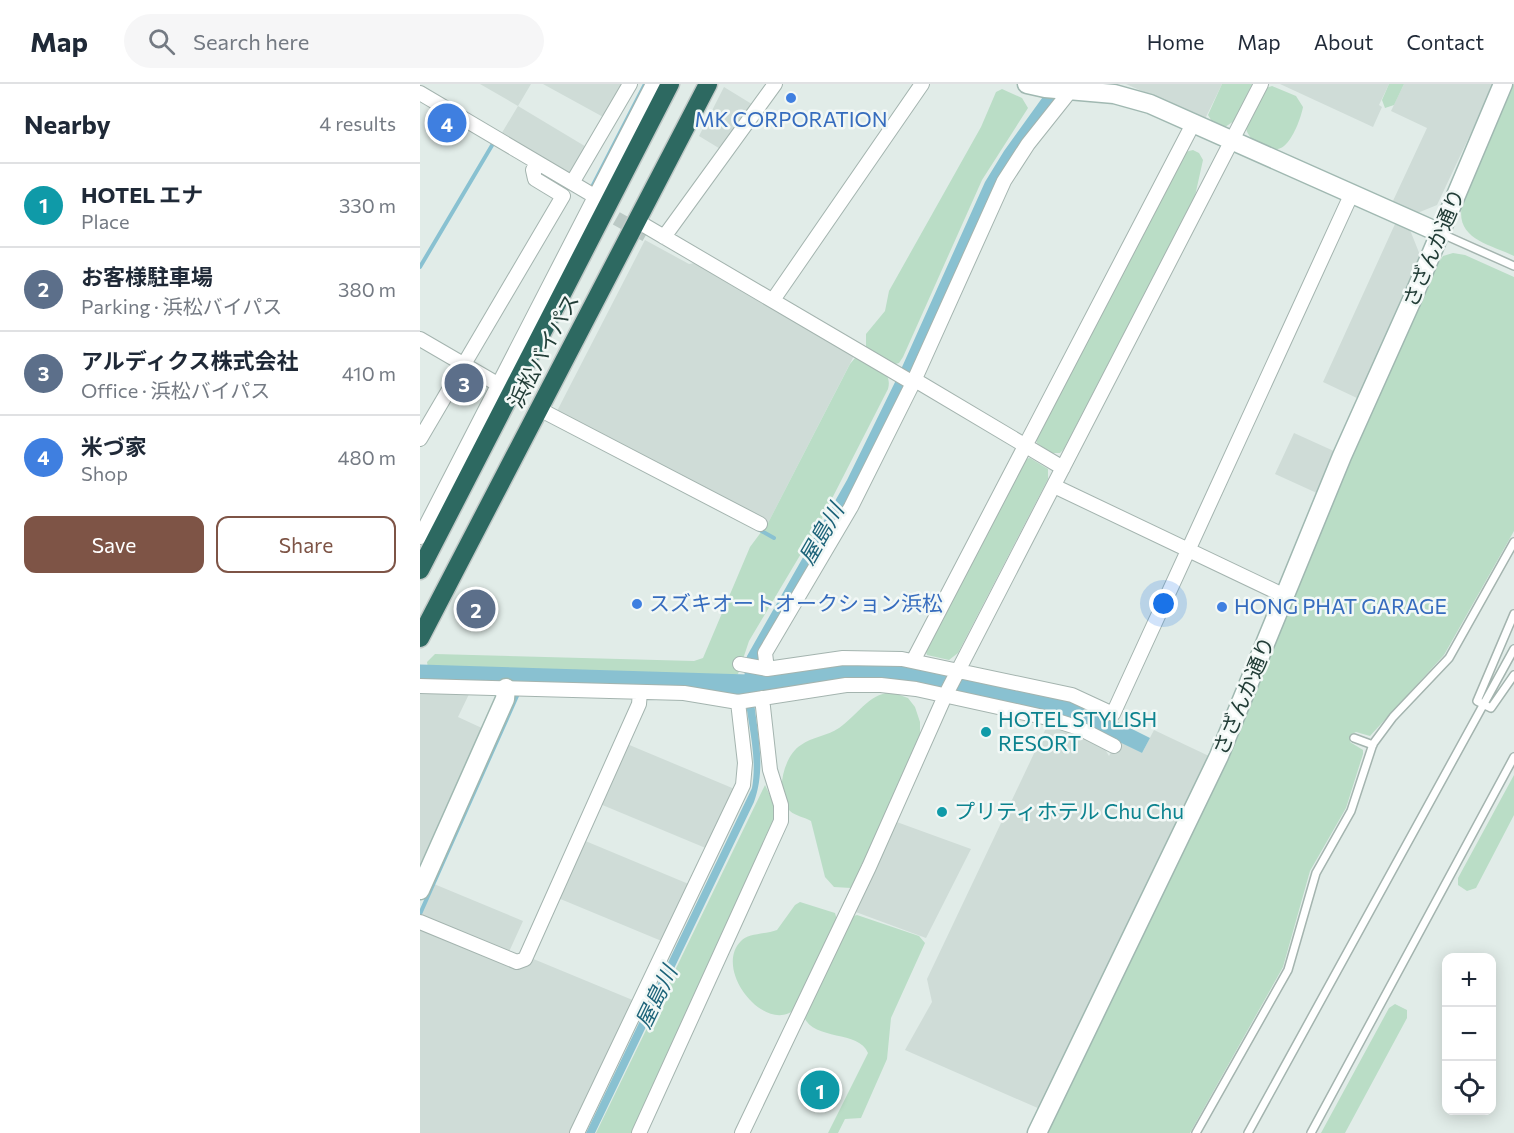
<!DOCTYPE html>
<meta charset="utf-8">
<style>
body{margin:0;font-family:Commissioner,"Noto Sans JP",sans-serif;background:#f6f6f7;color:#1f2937}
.controls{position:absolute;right:18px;bottom:18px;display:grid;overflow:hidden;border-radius:12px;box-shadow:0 3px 15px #0003}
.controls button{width:54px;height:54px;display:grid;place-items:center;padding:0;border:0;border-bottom:2px solid #e0e1e3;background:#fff;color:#1f2937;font:30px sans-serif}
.you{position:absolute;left:744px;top:520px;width:21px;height:21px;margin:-15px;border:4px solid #fff;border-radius:50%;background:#1a73e8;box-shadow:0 0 0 9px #1a73e833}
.badge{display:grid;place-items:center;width:39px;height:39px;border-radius:50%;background:#7e5446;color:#fff;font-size:20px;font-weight:700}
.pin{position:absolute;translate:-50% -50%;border:3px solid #fff;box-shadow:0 2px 6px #0006}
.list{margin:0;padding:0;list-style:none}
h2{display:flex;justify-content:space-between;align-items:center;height:78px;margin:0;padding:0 24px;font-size:26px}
h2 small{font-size:20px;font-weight:400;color:#747a83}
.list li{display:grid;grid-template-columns:39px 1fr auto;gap:18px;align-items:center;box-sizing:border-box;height:84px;padding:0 24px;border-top:2px solid #e0e1e3}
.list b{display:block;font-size:22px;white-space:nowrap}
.list p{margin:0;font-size:20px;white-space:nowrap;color:#747a83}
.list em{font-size:20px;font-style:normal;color:#747a83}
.actions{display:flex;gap:12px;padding:18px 24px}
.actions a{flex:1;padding:14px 0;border:2px solid #7e5446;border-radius:12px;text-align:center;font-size:21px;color:#7e5446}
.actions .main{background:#7e5446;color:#fff}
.icon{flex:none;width:33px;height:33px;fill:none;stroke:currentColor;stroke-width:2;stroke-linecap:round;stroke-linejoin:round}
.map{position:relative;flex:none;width:1094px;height:1049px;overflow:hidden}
header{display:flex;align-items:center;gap:36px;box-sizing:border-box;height:84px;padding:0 30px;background:#fff;border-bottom:2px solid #e0e1e3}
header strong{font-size:28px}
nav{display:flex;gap:33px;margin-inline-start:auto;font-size:21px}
.search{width:420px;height:54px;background:#f6f6f7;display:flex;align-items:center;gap:15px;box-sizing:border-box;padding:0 21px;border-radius:33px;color:#747a83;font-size:22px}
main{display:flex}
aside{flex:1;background:#fff}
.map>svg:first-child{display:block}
.built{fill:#cfdcd7}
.green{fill:#baddc6}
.water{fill:#89c1d1}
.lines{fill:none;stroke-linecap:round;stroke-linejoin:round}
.stream{stroke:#89c1d1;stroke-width:4}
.river{stroke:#89c1d1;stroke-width:21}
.street-tunnel{stroke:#bbc9c5;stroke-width:14;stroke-dasharray:14 7;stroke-linecap:butt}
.lane-casing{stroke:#a4b4af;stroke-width:10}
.street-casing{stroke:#a4b4af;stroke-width:16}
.secondary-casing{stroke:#a0b8b1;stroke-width:21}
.highway-casing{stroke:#c1c9c7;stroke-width:21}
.lane{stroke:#fff;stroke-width:7}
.street{stroke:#fff;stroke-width:14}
.secondary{stroke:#fff;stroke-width:18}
.highway{stroke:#2d6961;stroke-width:18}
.shop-dot{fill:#3f7fe0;stroke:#f2f8f6;stroke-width:2}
.culture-dot{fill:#0f9aa8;stroke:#f2f8f6;stroke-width:2}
.labels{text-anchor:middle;stroke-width:5;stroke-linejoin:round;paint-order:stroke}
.shop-label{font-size:21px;fill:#366cbe;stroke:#f2f8f6;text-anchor:start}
.street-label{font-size:21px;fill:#223d37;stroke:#f2f8f6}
.culture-label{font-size:21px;fill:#0d838f;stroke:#f2f8f6;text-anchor:start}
.water-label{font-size:22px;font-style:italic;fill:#1c6379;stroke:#f2f8f6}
</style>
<header>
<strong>Map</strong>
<div class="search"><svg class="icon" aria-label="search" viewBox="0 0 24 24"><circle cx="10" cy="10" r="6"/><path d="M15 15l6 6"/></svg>Search here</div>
<nav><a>Home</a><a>Map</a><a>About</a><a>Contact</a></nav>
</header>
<main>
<aside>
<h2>Nearby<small>4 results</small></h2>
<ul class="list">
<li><span class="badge" style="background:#0f9aa8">1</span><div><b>HOTEL エナ</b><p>Place</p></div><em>330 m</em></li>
<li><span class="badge" style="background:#5c6f8a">2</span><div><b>お客様駐車場</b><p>Parking · 浜松バイパス</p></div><em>380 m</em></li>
<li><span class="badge" style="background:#5c6f8a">3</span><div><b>アルディクス株式会社</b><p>Office · 浜松バイパス</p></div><em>410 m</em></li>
<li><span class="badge" style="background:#3f7fe0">4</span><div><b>米づ家</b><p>Shop</p></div><em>480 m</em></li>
</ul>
<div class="actions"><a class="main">Save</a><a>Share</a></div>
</aside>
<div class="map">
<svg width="1094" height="1049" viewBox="0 0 1094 1049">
<rect width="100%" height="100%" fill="#e1ece8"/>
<path class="built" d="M60,0H111L98,22L168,64L151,93L80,52L98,22Z
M123,0H206L185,34Z
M706,0H802L785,35Z
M860,0H969L959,21L962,23L953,43Z
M984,0H1074L1017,121L995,130L972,119L1007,44L971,27Z
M304,3L335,22L302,66L279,52Z
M975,140L990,146L1000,171L976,234L939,315L903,298Z
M225,156L269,180L280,178L436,268L348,439L136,329Z
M874,349L916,368L899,410L855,390Z
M0,606L50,608L38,633L64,645L0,788Z
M628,640L683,662L689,672L697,656L722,669L734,646L791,673L620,1025L485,966L512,918L507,895Z
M207,660L317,706L288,765L180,720Z
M474,737L551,765L506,854L433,827Z
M163,756L271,801L244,858L138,814Z
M14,800L103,837L88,870L0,832Z
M0,843L98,883L111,874L215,917L152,1049H0Z"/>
<path class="green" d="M802,0H832L814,37L805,43L793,39L788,31Z
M969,0H984L974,21L965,24L962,16Z
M1094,0V172C1069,160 1035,155 1042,121Z
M852,2L876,12L883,23C881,34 873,55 864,62C852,73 824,55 826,41L846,4Z
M582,5L602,14L608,24L562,96L483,273L479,279L472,281L446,264V250L465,227L469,207L561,43L576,8Z
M773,66L779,69L783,76L775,112L644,365L640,369H631L617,359L616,354L765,68Z
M1033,169L1045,171L1094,193V447L1024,571L950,652L936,648L932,650L930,658L943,666V670L926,724L890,787L863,883L770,1049H627L805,682L930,376L1015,184L1023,172Z
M442,273C455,282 473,287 468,305L401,436L329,557L318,590L307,594L8,584L7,578L15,570L274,577L283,574L330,463L348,439L430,280L435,274Z
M610,374L628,385V395L538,569L529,576L507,571L505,566L605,375Z
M471,608L488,614L495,623L500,638V652L496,665L437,797L431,804L414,803L405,793L391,737C385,733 375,732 370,727C354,712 363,672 381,661C392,653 407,652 419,644C438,631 447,611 471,608Z
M1094,691V731L1056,804L1047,807L1038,801V794Z
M345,701L355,722L356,736L213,1049H176Z
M380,818L415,829L417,836L376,924C347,953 292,886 321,857C328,849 347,850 357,846L375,821Z
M437,831L499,852L505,859L471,934L467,975L441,1034L425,1035L418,1049H408L448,969C439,946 394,957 384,933L431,833Z
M975,920L987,926V934L925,1049H901L969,924Z"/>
<path class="water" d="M625,10L638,11L603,58L425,422L337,589L340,592L423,579L481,580L633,612L668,623L730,654L722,669L646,632L479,596L425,595L334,618C338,652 346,685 334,718L175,1049H166L332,704C340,659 317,615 327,572L427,396L478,292L565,98L584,67Z"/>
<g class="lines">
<path class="stream" d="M172,103L225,0
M0,183L74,58
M338,445L354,454
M104,598L105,594
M0,830L97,612"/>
<path class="river" d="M0,591L328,601L352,598"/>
<path class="street-tunnel" d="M178,124L226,151"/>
<defs>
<path id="lane" d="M1020,149L1094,182
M1094,530L1057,617L1071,624L1094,591
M934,654L953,661
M776,1049L868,886L896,789L931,727L953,660L973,633L1029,574L1094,458
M828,1049L1094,565
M891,1049L1094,673"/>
<path id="street" d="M647,5V11L608,60L584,97L493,299L431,423L345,569L347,585L423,574L482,575L652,611L693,630L932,109
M0,9L181,116
M152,99L210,0
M217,137L493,299
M244,153L355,0
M353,216L502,0
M0,255L86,305
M495,296L643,384
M119,325L340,440
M0,355L143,112L115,95L113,86L117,79
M634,402L865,512
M0,453L233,0
M493,577L774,38
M320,580L347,585
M0,602L264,609L318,618L426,601H461L496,605L628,634L659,644L694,662
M0,838L97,878L105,875L219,620L220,608
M157,1049L323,701L325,679L318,618
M219,1049L361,737V721L350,686L342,614
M322,1049L449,783L525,612L841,0"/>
<path id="secondary" d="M607,0L625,4L694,10L730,20L1020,149
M0,806L85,615L86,604
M617,1049L799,672L922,372L991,218L1083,0"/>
<path id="highway" d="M0,486L250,0
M0,554L288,0"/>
</defs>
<use href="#lane" class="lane-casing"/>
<use href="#street" class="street-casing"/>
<use href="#secondary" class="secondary-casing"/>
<use href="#highway" class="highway-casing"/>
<use href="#lane" class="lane"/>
<use href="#street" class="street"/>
<use href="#secondary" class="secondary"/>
<use href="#highway" class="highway"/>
</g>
<g class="shop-dot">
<circle cx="371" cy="14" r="6"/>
<circle cx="217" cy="520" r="6"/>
<circle cx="802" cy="523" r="6"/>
</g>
<g class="culture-dot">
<circle cx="566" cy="648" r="6"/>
<circle cx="522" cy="728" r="6"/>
</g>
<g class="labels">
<g class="shop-label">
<text x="371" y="43" text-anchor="middle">MK CORPORATION</text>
<text x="229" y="527">スズキオートオークション浜松</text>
<text x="814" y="530">HONG PHAT GARAGE</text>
</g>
<g class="street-label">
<text transform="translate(1014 164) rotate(-67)" y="7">さざんか通り</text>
<text transform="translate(124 267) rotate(-62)" y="7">浜松バイパス</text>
<text transform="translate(824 612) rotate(-67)" y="7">さざんか通り</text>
</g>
<g class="culture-label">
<text x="578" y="643">HOTEL STYLISH<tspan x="578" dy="24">RESORT</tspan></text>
<text x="534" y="735">プリティホテル Chu Chu</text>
</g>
<g class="water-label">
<text transform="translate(401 450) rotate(-60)" y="8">屋島川</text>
<text transform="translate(236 913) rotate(-64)" y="8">屋島川</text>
</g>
</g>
</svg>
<div class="controls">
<button>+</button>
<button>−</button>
<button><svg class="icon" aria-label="locate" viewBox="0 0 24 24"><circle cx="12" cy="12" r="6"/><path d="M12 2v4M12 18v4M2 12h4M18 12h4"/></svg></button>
</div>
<div class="you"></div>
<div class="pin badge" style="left:400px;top:1006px;background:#0f9aa8">1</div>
<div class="pin badge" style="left:56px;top:525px;background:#5c6f8a">2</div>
<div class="pin badge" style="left:44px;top:299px;background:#5c6f8a">3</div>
<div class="pin badge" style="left:27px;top:39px;background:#3f7fe0">4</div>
</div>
</main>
